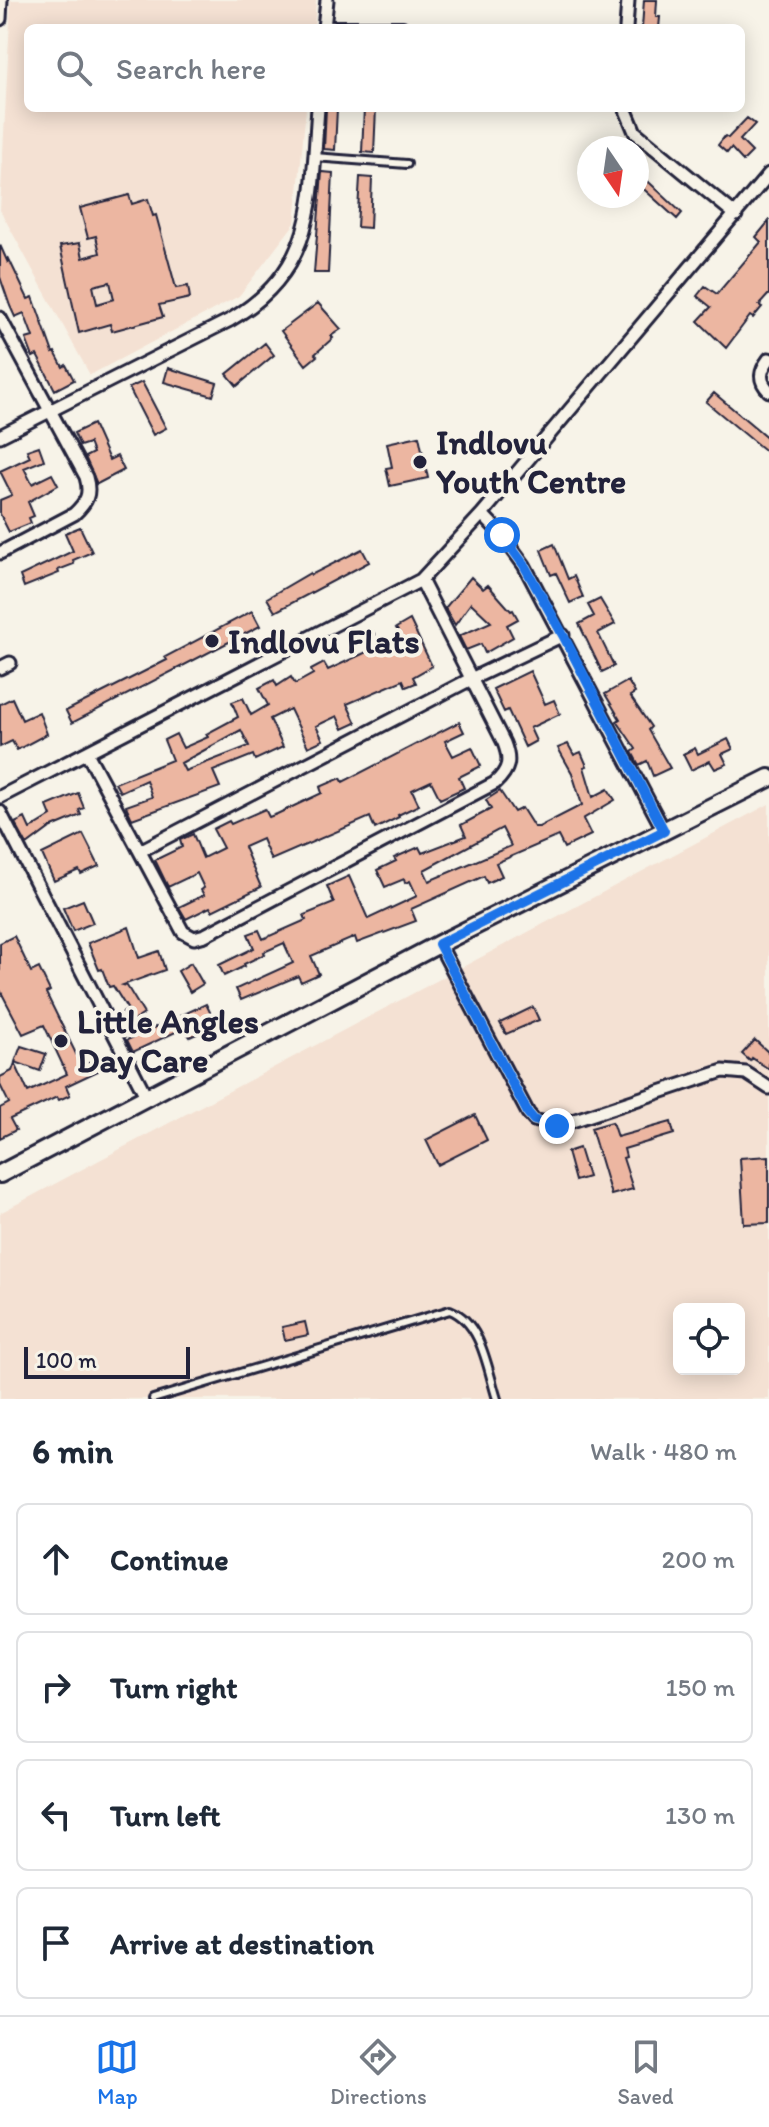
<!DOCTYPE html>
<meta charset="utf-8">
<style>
body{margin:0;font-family:Itim,sans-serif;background:#f2f2f3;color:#1f2937}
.controls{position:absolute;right:24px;bottom:24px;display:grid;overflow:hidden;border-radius:12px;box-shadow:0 4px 20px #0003}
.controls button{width:72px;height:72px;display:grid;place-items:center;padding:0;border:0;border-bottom:2px solid #e0e1e3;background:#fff;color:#1f2937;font:40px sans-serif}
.compass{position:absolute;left:577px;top:136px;width:72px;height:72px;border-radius:50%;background:#fff;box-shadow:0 4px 20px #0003;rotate:167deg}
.scale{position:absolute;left:24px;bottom:20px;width:166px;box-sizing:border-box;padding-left:8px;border:4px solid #22223b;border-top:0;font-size:22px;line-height:28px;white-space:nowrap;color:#22223b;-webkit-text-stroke:6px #f7f3e8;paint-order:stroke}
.stop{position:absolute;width:24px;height:24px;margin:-18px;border:6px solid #1a73e8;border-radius:50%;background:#fff}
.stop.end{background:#1a73e8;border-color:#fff;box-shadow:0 2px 8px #0008}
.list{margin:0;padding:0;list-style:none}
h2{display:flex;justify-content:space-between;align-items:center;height:104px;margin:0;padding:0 32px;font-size:34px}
h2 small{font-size:26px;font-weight:400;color:#747a83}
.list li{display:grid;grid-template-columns:52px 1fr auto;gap:24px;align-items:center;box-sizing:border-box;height:112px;margin:0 16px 16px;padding:0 16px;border:2px solid #e0e1e3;border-radius:12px}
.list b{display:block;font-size:30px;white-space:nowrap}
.list em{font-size:26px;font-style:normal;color:#747a83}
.icon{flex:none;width:44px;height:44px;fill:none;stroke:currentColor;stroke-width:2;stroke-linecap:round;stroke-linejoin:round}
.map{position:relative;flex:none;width:769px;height:1399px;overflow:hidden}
.search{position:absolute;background:#fff;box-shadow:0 4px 20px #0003;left:24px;right:24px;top:24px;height:88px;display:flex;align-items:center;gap:20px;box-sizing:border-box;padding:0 28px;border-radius:12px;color:#747a83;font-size:30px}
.sheet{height:616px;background:#fff}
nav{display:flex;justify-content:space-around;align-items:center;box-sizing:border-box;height:112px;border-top:2px solid #e0e1e3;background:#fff;font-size:22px;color:#747a83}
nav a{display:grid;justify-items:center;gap:4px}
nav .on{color:#1a73e8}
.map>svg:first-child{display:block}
.built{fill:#f4e1d3;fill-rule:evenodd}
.building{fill:#ecb6a1;stroke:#22223b;stroke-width:2;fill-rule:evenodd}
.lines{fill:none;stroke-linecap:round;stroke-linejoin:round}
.lane-casing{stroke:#22223b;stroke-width:12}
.street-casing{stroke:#22223b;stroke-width:17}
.secondary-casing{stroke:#22223b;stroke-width:22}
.lane{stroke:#f7f3e8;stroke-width:6}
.street{stroke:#f7f3e8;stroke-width:11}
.secondary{stroke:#f7f3e8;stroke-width:16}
.route{stroke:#1a73e8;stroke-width:10}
.poi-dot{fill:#22223b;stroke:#f7f3e8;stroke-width:3}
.labels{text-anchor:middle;stroke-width:8;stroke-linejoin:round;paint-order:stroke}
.poi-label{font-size:34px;font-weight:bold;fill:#22223b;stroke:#f7f3e8;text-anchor:start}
</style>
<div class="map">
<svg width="769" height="1399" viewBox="0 0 769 1399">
<rect width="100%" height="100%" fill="#f7f3e8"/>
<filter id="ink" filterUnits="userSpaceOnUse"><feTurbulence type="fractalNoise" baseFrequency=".0125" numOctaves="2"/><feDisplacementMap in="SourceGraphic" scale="16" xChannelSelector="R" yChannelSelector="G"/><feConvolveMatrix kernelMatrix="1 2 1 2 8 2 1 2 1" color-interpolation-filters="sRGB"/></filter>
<g filter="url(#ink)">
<path class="built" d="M11,0H316L314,28H28V108H306L295,223L239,296L90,375L0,210Z
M769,804V1399H0V1213ZM679,1309H739V1369H679Z"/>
<path class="building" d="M644,0H657L656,17H660L659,28H642Z
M326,108H337L335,150L324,149Z
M364,108H376L374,153L362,152Z
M747,118L755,124L740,140L752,152L743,161L731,148L727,153L718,145L725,136L728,138Z
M637,171L682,213L677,219L637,183Z
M322,172L333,173L328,273H314Z
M360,177L372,178L370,228L357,227Z
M129,195L132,204L148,199L153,216L156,215L176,288L188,286L190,298L159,305L163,317L112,331L110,324L79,333L60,246L80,243L83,258L100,253L96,236L88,238L80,208ZM110,282L114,299L97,304L93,286Z
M769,221V294L759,305L762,307L753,318L750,316L726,348L698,321L711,307L697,296L705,286L717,294L761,242L756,237Z
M0,245L8,263V257L28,299L33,297L53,353L55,352L63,367L66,365L74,380L55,390L37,355L33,357L26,339L33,337L24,313L15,317L10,306L0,277Z
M318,303L341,329L331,336L333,338L315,354L317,356L306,365L281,331Z
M265,343L274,355L237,386L227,374Z
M168,368L217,383L213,396L164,382Z
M142,382L166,428L153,435L129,388Z
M714,393L769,439V454L706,402Z
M93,424L109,460L117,456L124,470L97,484L85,457L93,453L89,443L80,446L74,433Z
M419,436L428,478L390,486L386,468L392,467L387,443Z
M39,446L44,460L24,468L32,484L52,474L58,485L28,502L34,516L29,518L31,523L9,532L0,514V500L12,495L0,471L30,457L27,450Z
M80,527L92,552L73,560L74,564L58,570L59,573L24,587L20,576L73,551L65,533Z
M554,544L568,579L574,576L583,597L570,603L556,573L551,575L541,550Z
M362,549L369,562L275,612L267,598L310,573L311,575Z
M471,577L483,589L488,585L511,611L513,610L518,619L507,625L513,637L485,653L481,644L466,650L459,636L491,622L471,603L455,625L445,608Z
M600,599L615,624L598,633L614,666L602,672L579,624L594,616L588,605Z
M252,611L260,626L72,723L66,711L167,660L165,657Z
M410,620L432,666L413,677L416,683L406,687L403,680L347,704L356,723L343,729L337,716L316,726L323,740L308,747L290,709L270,719L283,747L255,760L253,755L213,771L220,787L132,819L126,806L152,797L146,780L120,792L115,783L172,760L164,740L176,734L183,748L208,737L206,734L238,717L232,702L243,698L251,715L268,705L259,688L274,680L277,686L291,677L295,684L313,674L311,670L324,663L328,670L371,650L362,636L372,630L381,645L400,634L396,628ZM241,730L249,746L185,771L181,763Z
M530,671L545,704L554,700L560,714L530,728L536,741L525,747L508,710L504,712L493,689Z
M628,681L635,693L630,696L651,727L648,730L670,768L653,776L647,761L639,765L632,752L636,749L617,721L620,719L605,694Z
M12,698L22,720L39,712L47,734L17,750L12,741L0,747V704Z
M459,722L464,732L445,741L453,756L472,747L481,766L459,777L464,788L440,799L431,781L412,790L419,805L398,815L399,817L375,829L370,817L271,860L262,839L244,847L261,887L212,911L210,907L186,919L179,907L204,895L201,890L204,888L197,873L168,887L155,860L182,847L180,840L193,834L203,858L223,848L213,829L229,821L231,824L265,809L269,817L277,814L322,793L320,787L341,778L343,782Z
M728,739L733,749L722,754L727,764L715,769L710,761L691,770L683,754L695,748L698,754Z
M568,744L574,755L581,752L587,766L584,767L593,797L608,789L615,800L583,819L591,835L564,848L558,836L496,863L502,876L487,883L484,876L411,909L416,921L357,943L355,937L311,956L319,974L301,982L298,976L241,1000L236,989L293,963L284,943L264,952L265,954L244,964L245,966L224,976L219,965L254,948L248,934L259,930L263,939L306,920L304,915L334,903L327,886L349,876L368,919L417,896L410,881L405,883L404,879L385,887L377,870L396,861L394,858L419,847L422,853L466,836L461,825L491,809L486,800L500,791L514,812L522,808L534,827H539L582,805L572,773L558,748ZM502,828L511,846L429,881L424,870Z
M78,793L84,808L79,810L81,815L50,828L27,845L15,823L25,818L30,829L51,816L47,806Z
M83,834L99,866L81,874L79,870L54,881L42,854Z
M83,900L93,923L73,931L63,908Z
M129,927L139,958L159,951L165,970L123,985L127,986L144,1014L121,1029L115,1017L128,1010L113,986L109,987L102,969L99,970L88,943Z
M14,936L31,972L39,968L50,991L46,993L82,1066L97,1059L102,1069L66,1086L70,1095L59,1100L57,1097L10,1119L16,1130L0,1138V1108L9,1103L0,1085V1077L12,1071L15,1063L28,1092L67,1074L44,1025L23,1034L0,990V943Z
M191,963L203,984L190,992L178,971Z
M206,1004L212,1016L197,1023L201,1032L190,1037L184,1028L133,1052L127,1040Z
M533,1007L539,1020L506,1034L500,1023Z
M755,1040L769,1053V1069L752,1058L750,1061L742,1054Z
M21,1046L46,1054L40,1071L15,1062Z
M475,1115L487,1140L438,1165L426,1140Z
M612,1122L617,1137L671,1122L674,1134L624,1149L626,1157L623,1158L633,1189L611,1195L591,1128Z
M579,1148L588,1177L575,1181L567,1152Z
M769,1156V1223L744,1224L740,1158Z
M305,1322L308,1335L285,1340L282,1327Z"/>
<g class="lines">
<defs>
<path id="lane" d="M325,25H403
M314,157L407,164
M153,1399L450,1310C482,1323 487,1368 497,1399"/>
<path id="street" d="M0,19L1,0
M324,28L327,0
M626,28L628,0
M625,108L635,132L736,215
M0,318L86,477C91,494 87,502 74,514L0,553
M769,359C760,371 758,380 769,391
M0,436L230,320C318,269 311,198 318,108
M482,514L502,535L524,565L664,831
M0,668L10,663
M87,753L183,932L194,938L205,935L495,783C509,770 511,761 504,743L421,580
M0,797L421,580L482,514L769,174
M0,812L146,1096
M140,851L471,679L563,635
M439,944L528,1113L534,1120L557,1126L723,1071L746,1073L769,1088"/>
<path id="secondary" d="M0,1174L439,944L769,778"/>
</defs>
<use href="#lane" class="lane-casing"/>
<use href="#street" class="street-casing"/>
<use href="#secondary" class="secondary-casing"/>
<use href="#lane" class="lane"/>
<use href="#street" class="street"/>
<use href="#secondary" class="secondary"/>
</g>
</g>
<g class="lines" filter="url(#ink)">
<path class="route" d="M502,535L524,565L563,635L664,831L439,944L528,1113L534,1120L557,1126"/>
</g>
<g class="poi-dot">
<circle cx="420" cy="462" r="8"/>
<circle cx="212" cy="641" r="8"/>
<circle cx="61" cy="1041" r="8"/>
</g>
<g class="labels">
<g class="poi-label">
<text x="436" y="454">Indlovu<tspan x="436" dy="39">Youth Centre</tspan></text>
<text x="228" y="653">Indlovu Flats</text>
<text x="77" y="1033">Little Angles<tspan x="77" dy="39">Day Care</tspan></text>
</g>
</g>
</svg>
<div class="controls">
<button><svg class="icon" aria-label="locate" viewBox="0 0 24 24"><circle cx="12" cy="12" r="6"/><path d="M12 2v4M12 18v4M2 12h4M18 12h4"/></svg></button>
</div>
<svg class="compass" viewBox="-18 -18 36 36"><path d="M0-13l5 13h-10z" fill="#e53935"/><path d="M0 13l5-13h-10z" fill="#747a83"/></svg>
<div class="scale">100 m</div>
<div class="stop" style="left:502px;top:535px"></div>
<div class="stop end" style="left:557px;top:1126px"></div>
<div class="search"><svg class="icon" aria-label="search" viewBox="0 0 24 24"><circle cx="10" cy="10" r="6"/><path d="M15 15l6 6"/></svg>Search here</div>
</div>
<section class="sheet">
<h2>6 min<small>Walk · 480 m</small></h2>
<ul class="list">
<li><svg class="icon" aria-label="ahead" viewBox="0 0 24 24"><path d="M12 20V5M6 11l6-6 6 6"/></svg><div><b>Continue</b></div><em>200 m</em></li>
<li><svg class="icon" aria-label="right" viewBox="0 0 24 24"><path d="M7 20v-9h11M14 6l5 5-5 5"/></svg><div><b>Turn right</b></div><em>150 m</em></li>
<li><svg class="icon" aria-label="left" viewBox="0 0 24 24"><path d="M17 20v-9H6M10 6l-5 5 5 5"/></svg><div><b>Turn left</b></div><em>130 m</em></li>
<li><svg class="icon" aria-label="arrive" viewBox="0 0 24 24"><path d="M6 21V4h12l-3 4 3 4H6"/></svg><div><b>Arrive at destination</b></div></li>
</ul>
</section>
<nav>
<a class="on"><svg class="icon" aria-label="map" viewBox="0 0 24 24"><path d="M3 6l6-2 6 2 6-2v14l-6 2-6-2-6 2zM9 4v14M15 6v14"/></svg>Map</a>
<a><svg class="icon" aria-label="directions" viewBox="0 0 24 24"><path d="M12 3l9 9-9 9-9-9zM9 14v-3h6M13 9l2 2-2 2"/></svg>Directions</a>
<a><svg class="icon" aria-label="saved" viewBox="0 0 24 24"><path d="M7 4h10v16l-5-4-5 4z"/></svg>Saved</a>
</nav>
